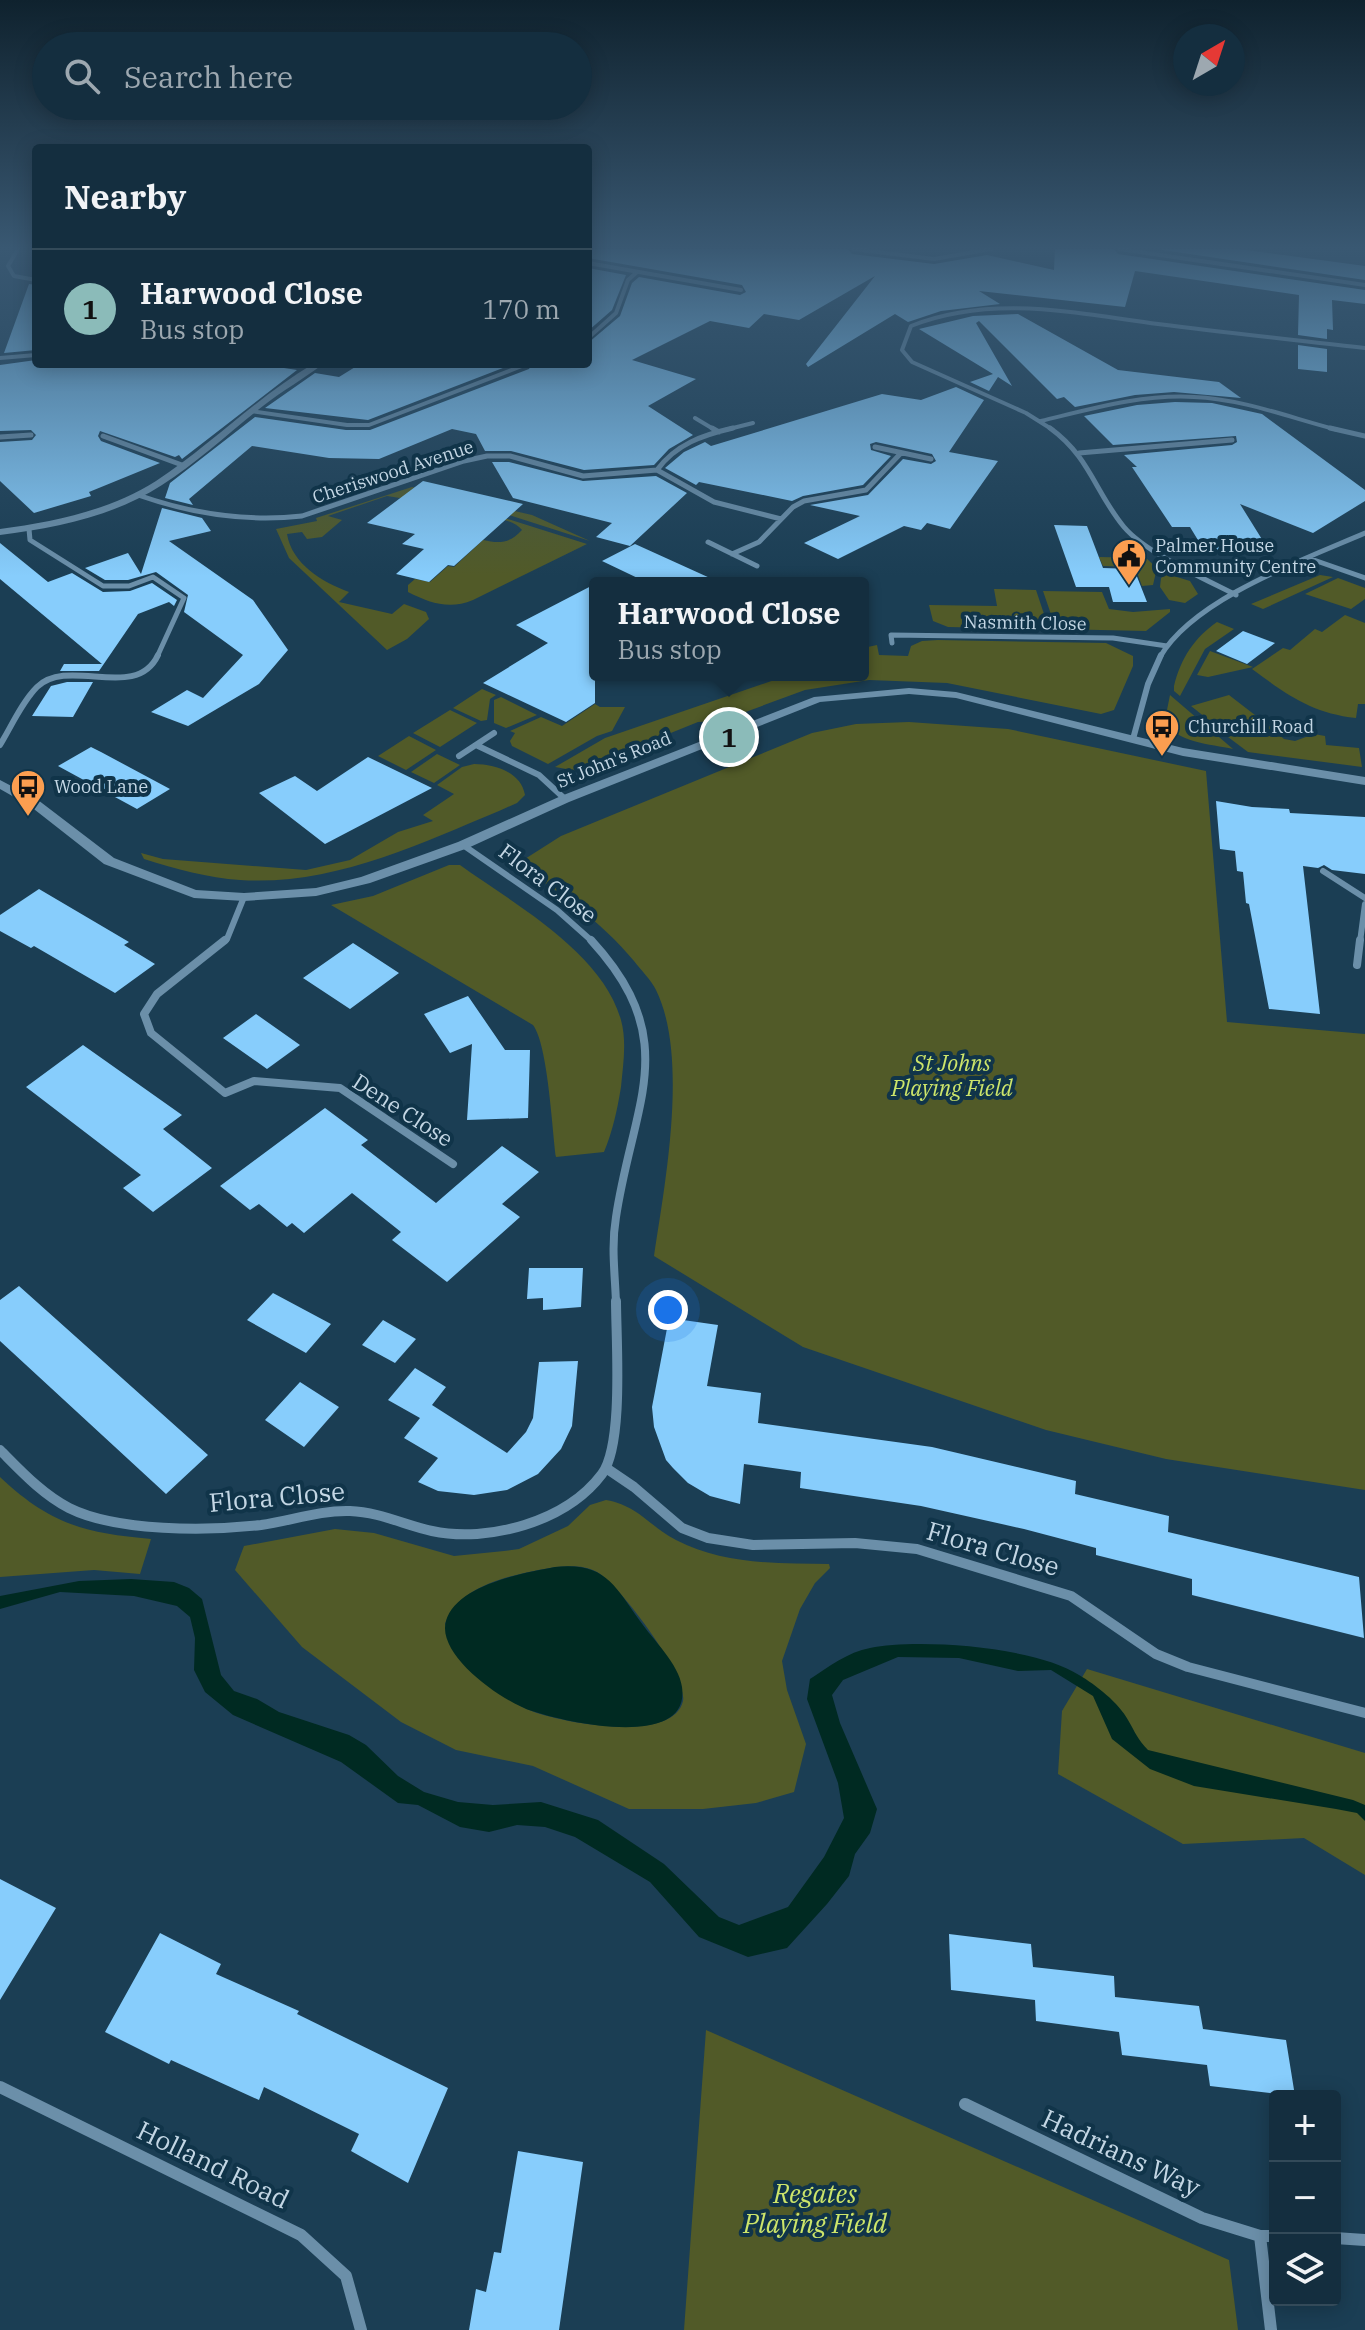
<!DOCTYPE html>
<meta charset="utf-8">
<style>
body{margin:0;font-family:"IBM Plex Serif",serif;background:#1d3646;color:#f1f3f6}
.controls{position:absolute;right:24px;bottom:24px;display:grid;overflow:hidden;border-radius:8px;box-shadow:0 4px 20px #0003}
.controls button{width:72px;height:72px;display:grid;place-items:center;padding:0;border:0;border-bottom:2px solid #334a59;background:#142e3f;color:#f1f3f6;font:40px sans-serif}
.compass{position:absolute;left:1173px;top:24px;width:72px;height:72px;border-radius:50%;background:#142e3f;box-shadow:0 4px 20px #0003;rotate:39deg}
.you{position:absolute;left:668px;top:1310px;width:28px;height:28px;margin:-20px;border:6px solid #fff;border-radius:50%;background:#1a73e8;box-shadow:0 0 0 12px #1a73e833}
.badge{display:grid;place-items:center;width:52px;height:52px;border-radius:50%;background:#8bbbb9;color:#111;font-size:26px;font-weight:700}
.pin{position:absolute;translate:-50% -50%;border:4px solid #fff;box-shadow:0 2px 8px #0006}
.popup{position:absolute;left:589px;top:577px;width:280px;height:104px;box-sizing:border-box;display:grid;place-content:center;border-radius:8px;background:#142e3f;filter:drop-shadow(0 2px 6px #0005);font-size:26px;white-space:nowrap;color:#9da8b0}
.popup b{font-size:30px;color:#f1f3f6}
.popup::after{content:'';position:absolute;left:50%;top:100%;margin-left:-16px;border:16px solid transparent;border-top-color:#142e3f}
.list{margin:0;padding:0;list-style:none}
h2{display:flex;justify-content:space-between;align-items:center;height:104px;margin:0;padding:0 32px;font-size:34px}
h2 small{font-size:26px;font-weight:400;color:#9da8b0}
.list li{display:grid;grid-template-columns:52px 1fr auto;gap:24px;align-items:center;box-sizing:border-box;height:120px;padding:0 32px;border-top:2px solid #334a59}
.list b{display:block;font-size:30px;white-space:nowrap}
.list p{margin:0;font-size:26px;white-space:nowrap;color:#9da8b0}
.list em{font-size:26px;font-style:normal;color:#9da8b0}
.icon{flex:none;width:44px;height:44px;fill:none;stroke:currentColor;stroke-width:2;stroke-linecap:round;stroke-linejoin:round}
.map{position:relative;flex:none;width:1365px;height:2330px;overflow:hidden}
.search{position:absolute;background:#142e3f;box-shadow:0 4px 20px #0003;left:32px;top:32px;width:560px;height:88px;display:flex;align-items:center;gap:20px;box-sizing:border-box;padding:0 28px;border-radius:44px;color:#9da8b0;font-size:30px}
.panel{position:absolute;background:#142e3f;box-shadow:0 4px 20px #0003;left:32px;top:144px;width:560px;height:224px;border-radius:8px}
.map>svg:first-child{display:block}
.green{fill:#515a28;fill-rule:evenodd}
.water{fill:#002a22}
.building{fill:#87cdfc}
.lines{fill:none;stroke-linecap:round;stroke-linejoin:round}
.street-far5{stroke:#6b8fa9;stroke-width:4}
.street-far4{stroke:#6b8fa9;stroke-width:5}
.street-far3{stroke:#6b8fa9;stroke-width:6}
.street-far2{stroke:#6b8fa9;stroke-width:8}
.street-far1{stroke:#6b8fa9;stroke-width:10}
.street{stroke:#6b8fa9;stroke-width:12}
.secondary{fill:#6b8fa9;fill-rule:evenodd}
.labels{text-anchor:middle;stroke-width:8;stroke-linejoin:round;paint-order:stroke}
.far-street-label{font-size:18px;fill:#c3d6e4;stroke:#103449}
.far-poi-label{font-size:18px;fill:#c3d6e4;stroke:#103449;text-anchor:start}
.street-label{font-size:22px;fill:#c3d6e4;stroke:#103449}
.park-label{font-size:22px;font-style:italic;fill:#cde56a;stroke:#103449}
.near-street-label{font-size:26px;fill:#c3d6e4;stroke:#103449}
.near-park-label{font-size:26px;font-style:italic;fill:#cde56a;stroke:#103449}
</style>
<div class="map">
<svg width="1365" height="2330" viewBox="0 0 1365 2330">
<rect width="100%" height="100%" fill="#1b3e54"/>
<path class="green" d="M412,487L532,515L590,541L509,515L387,496L328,516L342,520L322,537L307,539L302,532L287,534C292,564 322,582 349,592L339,602L392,614L404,604L426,612L429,619L407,639L387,650L289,558L276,529L317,521L316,518Z
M387,507L495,515L587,544L473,600C449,610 430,603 408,592V585L415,579L430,582L448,566L454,567L483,540C500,544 510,543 522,530C506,510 444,517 418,514C408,513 397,510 387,507Z
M1099,557L1146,558L1157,568L1153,585L1142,586L1135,567L1103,566Z
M1167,574L1190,581L1198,594L1185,603L1169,600L1160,587L1161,578Z
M1320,575L1333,577L1263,609L1251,604Z
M1338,578L1365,588V599L1351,609L1305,594Z
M994,589L1036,590L1049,629L948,627L933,621L929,605L997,606Z
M1043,591L1102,592L1109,609L1133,612L1170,609V612L1146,631L1056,629Z
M1345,615L1365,623V704H1358L1356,718C1312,713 1287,695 1252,669L1283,648L1290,650L1315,629L1322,632Z
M1217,622L1234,629L1205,649L1180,696L1174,691V686C1181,658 1194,638 1217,622Z
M938,640L1106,643L1133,656V666L1114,710L1101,714L947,683L869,680L805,690L721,721L698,722L631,749L618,763L604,769L589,773L555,767L605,738L789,675H863V648L877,645L879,655L908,656L911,646L922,641Z
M1210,651L1253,667L1208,677L1197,675Z
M482,689L496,695L490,699L487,720L481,721L453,708Z
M1170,695L1233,749C1211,744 1175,743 1165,720Z
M1229,695L1264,722L1225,733L1191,706Z
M501,697L537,715L506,728L494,723V700Z
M595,704L600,707H625L612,731L597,736L548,764L512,746L510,741L515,733L510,731L541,717L562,726Z
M450,710L477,723L440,747L413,733Z
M909,722L1008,729L1206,771L1227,1022L1365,1034V1490L1166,1459L1046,1430L803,1347L654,1256C665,1183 689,1057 656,990C651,980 641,970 634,961C600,920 560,893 517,864L561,836L812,733L856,724Z
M1268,725L1284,739L1295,741L1314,734L1325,736L1326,745L1359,748L1362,767L1248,752L1228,737Z
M409,736L436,750L406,770L378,756Z
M437,754L460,765L434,783L411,772Z
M474,764C495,764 521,772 525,795L517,803L499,811C417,845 332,886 240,880C208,878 176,869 144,859L141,853L163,859L306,870L350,860L398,832L433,821L423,815L454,794L437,785L462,767Z
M449,865H460C514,904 602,952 621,1020C627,1042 623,1065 621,1087C617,1111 613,1130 604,1152L556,1157C552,1128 548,1045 533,1025L331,905L373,896Z
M0,1477C50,1524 84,1533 151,1539L140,1574L94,1570L0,1577Z
M606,1500C639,1506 649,1526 676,1540C724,1565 777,1563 829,1564L830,1568L815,1583L800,1609L782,1661L787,1690L806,1744L794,1792L756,1803L703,1809H629L533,1766L456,1750L401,1722L302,1647L235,1570L244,1546L335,1529L374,1533L454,1556L504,1551L519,1549L568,1526L590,1505ZM555,1567C569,1566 585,1565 597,1572C619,1584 688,1676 683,1701C673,1745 557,1722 529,1710C517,1705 503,1695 492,1688C476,1676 457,1642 445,1624C459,1583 517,1574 555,1567Z
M1087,1669L1365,1753V1875L1304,1838L1183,1844L1058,1774L1062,1711Z
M706,2030L1229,2260L1238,2330H684Z"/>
<path class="water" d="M555,1567C605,1562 614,1585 640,1621C653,1640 679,1664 682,1687C691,1751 564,1722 532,1711C503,1702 436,1655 446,1621C456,1585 523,1573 555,1567Z
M131,1579L174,1582L189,1588L202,1599L221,1675L234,1691L257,1699L279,1712L349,1735L366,1745L398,1776L424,1792L458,1802L493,1805L541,1802L598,1820L664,1864L719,1917L739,1925L788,1907L824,1857L844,1818L838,1783L807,1699L810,1679C828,1667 848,1652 870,1648C919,1638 1037,1647 1079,1675C1096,1685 1119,1703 1128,1720C1135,1732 1138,1740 1148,1750L1353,1800L1365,1805V1821L1357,1813L1336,1809L1194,1786L1150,1769L1112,1739L1093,1696L1051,1670L1018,1671L959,1658L898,1657L843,1680L832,1695L840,1723L877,1809L870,1833L855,1854L849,1876L827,1904L787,1948L748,1957L699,1937L650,1882L575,1837L545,1827L517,1825L489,1832L460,1827L418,1805L398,1803L341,1762L233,1715L205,1692L194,1670L195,1638L190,1617L177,1606L134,1596L60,1592L0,1609V1596L79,1581Z"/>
<path class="building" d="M588,249H848L852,254L934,264L987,255L1054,270L1055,249H1114L1118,254L1365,290V304L1332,300L1333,330L1327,329V339L1298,335L1299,295L1135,271L1125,307L979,291L1000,304L941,311L908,322L895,314L808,367L806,364L875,276L799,320L764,314L749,328L710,321L632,360L696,379L648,406L693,435L669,449L654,465L584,470L511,451H485L476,434L452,429L379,459L329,458L252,446L189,499L193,505L165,498L170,483L255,417L346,430H370L529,369L532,364H588V343L620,316L632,283L639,277L740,295L746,292L742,285L588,258Z
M1156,249H1239L1365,266V280Z
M588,268L626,275L612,310L588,331Z
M29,284L36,285V350L4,353Z
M1018,314L1118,370L1219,382L1241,398L1174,392L1135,395L1075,407L1064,397L1057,399L979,321L976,323L1012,386L998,377L989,391L970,382L993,374L919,329L973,316Z
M1298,345L1327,349V372L1298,369Z
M36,360V367L258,364L297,370L182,459L179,455L175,457L100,431L98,436L101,441L160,463L89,492L91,496L34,513L0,481V442L32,440L36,435L31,430L0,431V365Z
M360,364H513L368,420L265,408L315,373L339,377Z
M956,387L984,400L949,452L998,461L950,529L927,523L921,530L904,526L838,559L804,543L860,516L810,505L868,495L903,459L931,464L936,461L932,454L876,442L870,444L871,450L891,456L863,485L803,496L792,501L699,482L696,485L665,468L684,452L705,442L711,446L882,394L921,400Z
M1175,402L1212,403L1262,414L1365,490V501L1313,533L1240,504L1268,549L1204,550L1190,527H1172L1132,467H1137L1124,455L1232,445L1237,442L1236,436L1113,445L1084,416L1137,405Z
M492,462H509L583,481L656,476L687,493L630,546L596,537L612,523L513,498Z
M423,481L523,504L454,566L448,565L429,582L396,574L424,549L402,544L415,534L367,523Z
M162,508L202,518L211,531L169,541L253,600L288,650L259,684L188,726L151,712L187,690L203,698L243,655L184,612L188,595L156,572L128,580H105L85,568L128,553L141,574Z
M1054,525L1087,526L1103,568L1134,569L1147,602H1113L1109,587H1076Z
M0,543L48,582L72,573L103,592L130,591L152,583L177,600L174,606L169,602L138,614L99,671H60L64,664H102L0,579Z
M635,544L721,583H648L602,561Z
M595,584V703L566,722L483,683L548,643L516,625Z
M1243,631L1275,643L1247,664L1216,651Z
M67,682H93L73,717L32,716L51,686Z
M91,747L101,752L170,789L137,809L58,766Z
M368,757L432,788L325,844L259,793L295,776L317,791Z
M1216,801L1252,807L1289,809L1290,813L1365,817V874L1332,870L1324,865L1318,868L1303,866L1320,1014L1269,1009L1249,904L1246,903L1243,872L1237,871L1235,851L1220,849Z
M39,889L129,942L124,945L155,964L115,993L34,946L31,948L0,931V915Z
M353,943L399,973L350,1009L303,978Z
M468,996L505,1050H530L528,1118L467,1120L472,1044L450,1053L424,1014Z
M256,1014L300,1045L267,1069L223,1038Z
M83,1045L182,1115L163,1129L212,1168L153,1212L123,1188L141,1175L26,1087Z
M325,1108L368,1140L361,1145L436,1203L502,1146L539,1172L502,1204L520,1217L447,1282L392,1240L401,1232L352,1193L304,1233L292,1223L287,1227L259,1204L250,1210L220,1186Z
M529,1268H583L581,1307L543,1310V1298L527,1299Z
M19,1286L208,1455L166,1494L0,1341V1300Z
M273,1293L331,1324L306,1353L247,1320Z
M669,1318L718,1325L707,1386L761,1393L758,1423L932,1447L1076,1481L1075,1494L1169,1516L1168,1532L1359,1577L1364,1638L1192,1595V1579L1096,1555V1548L1024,1529L921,1506L800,1488L801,1472L744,1464L740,1504L710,1496L688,1483L673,1468L666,1460L654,1427L652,1407Z
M383,1320L416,1339L395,1363L362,1345Z
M578,1361L572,1426L561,1449L538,1474L507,1490L474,1495L438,1491L418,1482L438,1458L404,1438L420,1418L388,1400L415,1368L446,1387L432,1405L507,1453L526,1432L533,1418L539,1362Z
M300,1382L339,1407L304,1447L265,1420Z
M0,1879L56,1908L0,2000Z
M160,1933L221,1964L216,1974L299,2011L297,2014L448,2088L408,2183L351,2151L359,2134L264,2087L259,2100L171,2060L169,2064L105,2032Z
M949,1934L1031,1944L1033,1967L1114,1976L1115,1997L1199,2006L1203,2029L1286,2040L1295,2096L1210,2086L1207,2065L1122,2055L1119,2032L1036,2021L1035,2000L951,1990Z
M518,2151L583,2162L559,2330H469L476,2289L486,2292L494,2252L501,2253Z"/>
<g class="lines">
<path class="street-far5" d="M18,249L8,266L14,276L36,280
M853,249L934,259L991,249
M1119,249L1365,285
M588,263L741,290
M588,338L616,313L628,280L636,273
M0,358L36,355
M251,411L347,425H369L527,364
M695,418L715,430
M1041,421C1091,409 1142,394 1194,397C1243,399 1291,418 1338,430
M725,430L753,423
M1053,430L1026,413L912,362L902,350L911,326C992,294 1075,313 1158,324C1227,333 1296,340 1365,348"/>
<path class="street-far4" d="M712,428L719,432
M1050,428C1090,457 1095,492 1124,527C1146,553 1205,579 1236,595
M1330,428L1365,436
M103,436L182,465
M0,437L31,435
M875,447L931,459
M1079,453L1232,440
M657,470C676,444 703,435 733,428
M138,495C192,514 245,522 302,516L464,461L487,456H510L583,476L657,470L714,502L781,519
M29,529L30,540L103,586H129L153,577L184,598L157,657
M708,542L757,566
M732,554L759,542L793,507L804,501L866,490L901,453
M1311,559L1365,578
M892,643L891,635L1113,638L1167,646
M1160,657C1193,599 1305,559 1365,533"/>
<path class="street-far3" d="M1133,739L1148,684L1161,655
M0,745C11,727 22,702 37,687C69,656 136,702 158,655
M476,745L539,775L565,799
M459,756L494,733
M463,845L557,910L593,942
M1323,871L1365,898
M223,942L227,939L244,897
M1360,942L1365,904"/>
<path class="street-far2" d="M225,940L157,994L144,1014L151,1033L225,1093L254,1081L340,1088L453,1164
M591,940C684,1041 633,1102 616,1217C611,1247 615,1273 616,1303
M1357,965L1360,940"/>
<path class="street-far1" d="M0,1450C21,1471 42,1494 69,1508C117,1532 208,1531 261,1525C290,1521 320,1510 350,1511C379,1512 405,1525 432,1531C488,1543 566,1522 602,1474C624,1444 616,1340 616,1301
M606,1468L634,1487L682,1528L708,1538L753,1545L855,1543L917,1549L1071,1596L1156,1654L1188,1667L1365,1713"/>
<path class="street" d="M0,2087L301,2235L346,2276L361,2330
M965,2104L1202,2218L1260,2236
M1335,2238L1365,2240
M1271,2330L1260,2236H1275"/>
<path class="secondary" d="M313,364H323C305,378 282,391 263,406C230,432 198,462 162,485C115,516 55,528 0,535V529C53,522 111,510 156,481C211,445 257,397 313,364Z
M909,688L956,692L1183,748L1365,777V785L1183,756L956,698L909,694L820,702L569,802L468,848L370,883L316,896L244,901L194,898L104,864L30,806L0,789V780L38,800L114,858L196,890L244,893L316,888L361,877L458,842L561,796L814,697Z"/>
</g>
<linearGradient id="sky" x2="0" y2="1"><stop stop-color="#0f222e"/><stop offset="0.43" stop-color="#395872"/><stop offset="1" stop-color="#395872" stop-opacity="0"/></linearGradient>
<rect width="1365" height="576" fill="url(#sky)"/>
<defs>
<symbol id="civic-pin" viewBox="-11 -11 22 30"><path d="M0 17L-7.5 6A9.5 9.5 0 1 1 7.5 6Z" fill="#fb9e50" stroke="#103449"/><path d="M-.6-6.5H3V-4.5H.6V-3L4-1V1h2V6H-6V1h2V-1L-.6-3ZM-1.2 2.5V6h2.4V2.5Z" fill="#111"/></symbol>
<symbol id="bus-pin" viewBox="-11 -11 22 30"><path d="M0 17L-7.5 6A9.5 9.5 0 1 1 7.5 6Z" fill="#fb9e50" stroke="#103449"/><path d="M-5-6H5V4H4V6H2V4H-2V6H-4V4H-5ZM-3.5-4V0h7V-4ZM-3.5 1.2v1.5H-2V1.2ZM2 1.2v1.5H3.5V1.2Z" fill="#111"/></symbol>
</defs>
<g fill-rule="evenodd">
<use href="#civic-pin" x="1109" y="536" width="40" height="54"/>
<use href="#bus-pin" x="1142" y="707" width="40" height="54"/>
<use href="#bus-pin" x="8" y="767" width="40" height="54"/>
</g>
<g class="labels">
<g class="far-street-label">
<text transform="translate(393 472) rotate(-18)" y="6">Cheriswood Avenue</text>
<text transform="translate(1025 623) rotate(1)" y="6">Nasmith Close</text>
<text transform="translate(614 760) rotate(-22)" y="6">St John's Road</text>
</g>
<g class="far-poi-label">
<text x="1155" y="552">Palmer House<tspan x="1155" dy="21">Community Centre</tspan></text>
<text x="1188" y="733">Churchill Road</text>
<text x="54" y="793">Wood Lane</text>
</g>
<g class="street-label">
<text transform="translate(548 883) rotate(37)" y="8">Flora Close</text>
<text transform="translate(403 1110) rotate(33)" y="8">Dene Close</text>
</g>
<g class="park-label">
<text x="952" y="1071">St Johns<tspan x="952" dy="25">Playing Field</tspan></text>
</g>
<g class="near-street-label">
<text transform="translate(277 1497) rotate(-5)" y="9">Flora Close</text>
<text transform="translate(993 1549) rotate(16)" y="9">Flora Close</text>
<text transform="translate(1121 2153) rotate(25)" y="9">Hadrians Way</text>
<text transform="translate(213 2165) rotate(26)" y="9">Holland Road</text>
</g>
<g class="near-park-label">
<text x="815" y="2203">Regates<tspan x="815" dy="30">Playing Field</tspan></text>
</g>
</g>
</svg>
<div class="controls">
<button>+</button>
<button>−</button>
<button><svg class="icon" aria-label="layers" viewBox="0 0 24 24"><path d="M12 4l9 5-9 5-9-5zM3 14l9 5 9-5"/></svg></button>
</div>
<svg class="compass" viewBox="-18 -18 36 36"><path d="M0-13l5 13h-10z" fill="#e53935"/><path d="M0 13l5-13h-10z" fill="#9da8b0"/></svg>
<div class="you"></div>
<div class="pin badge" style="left:729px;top:737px">1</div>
<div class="popup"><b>Harwood Close</b>Bus stop</div>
<div class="search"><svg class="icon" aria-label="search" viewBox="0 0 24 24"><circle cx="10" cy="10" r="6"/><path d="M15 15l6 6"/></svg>Search here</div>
<section class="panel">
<h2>Nearby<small></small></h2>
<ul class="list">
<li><span class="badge">1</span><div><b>Harwood Close</b><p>Bus stop</p></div><em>170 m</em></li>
</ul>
</section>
</div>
